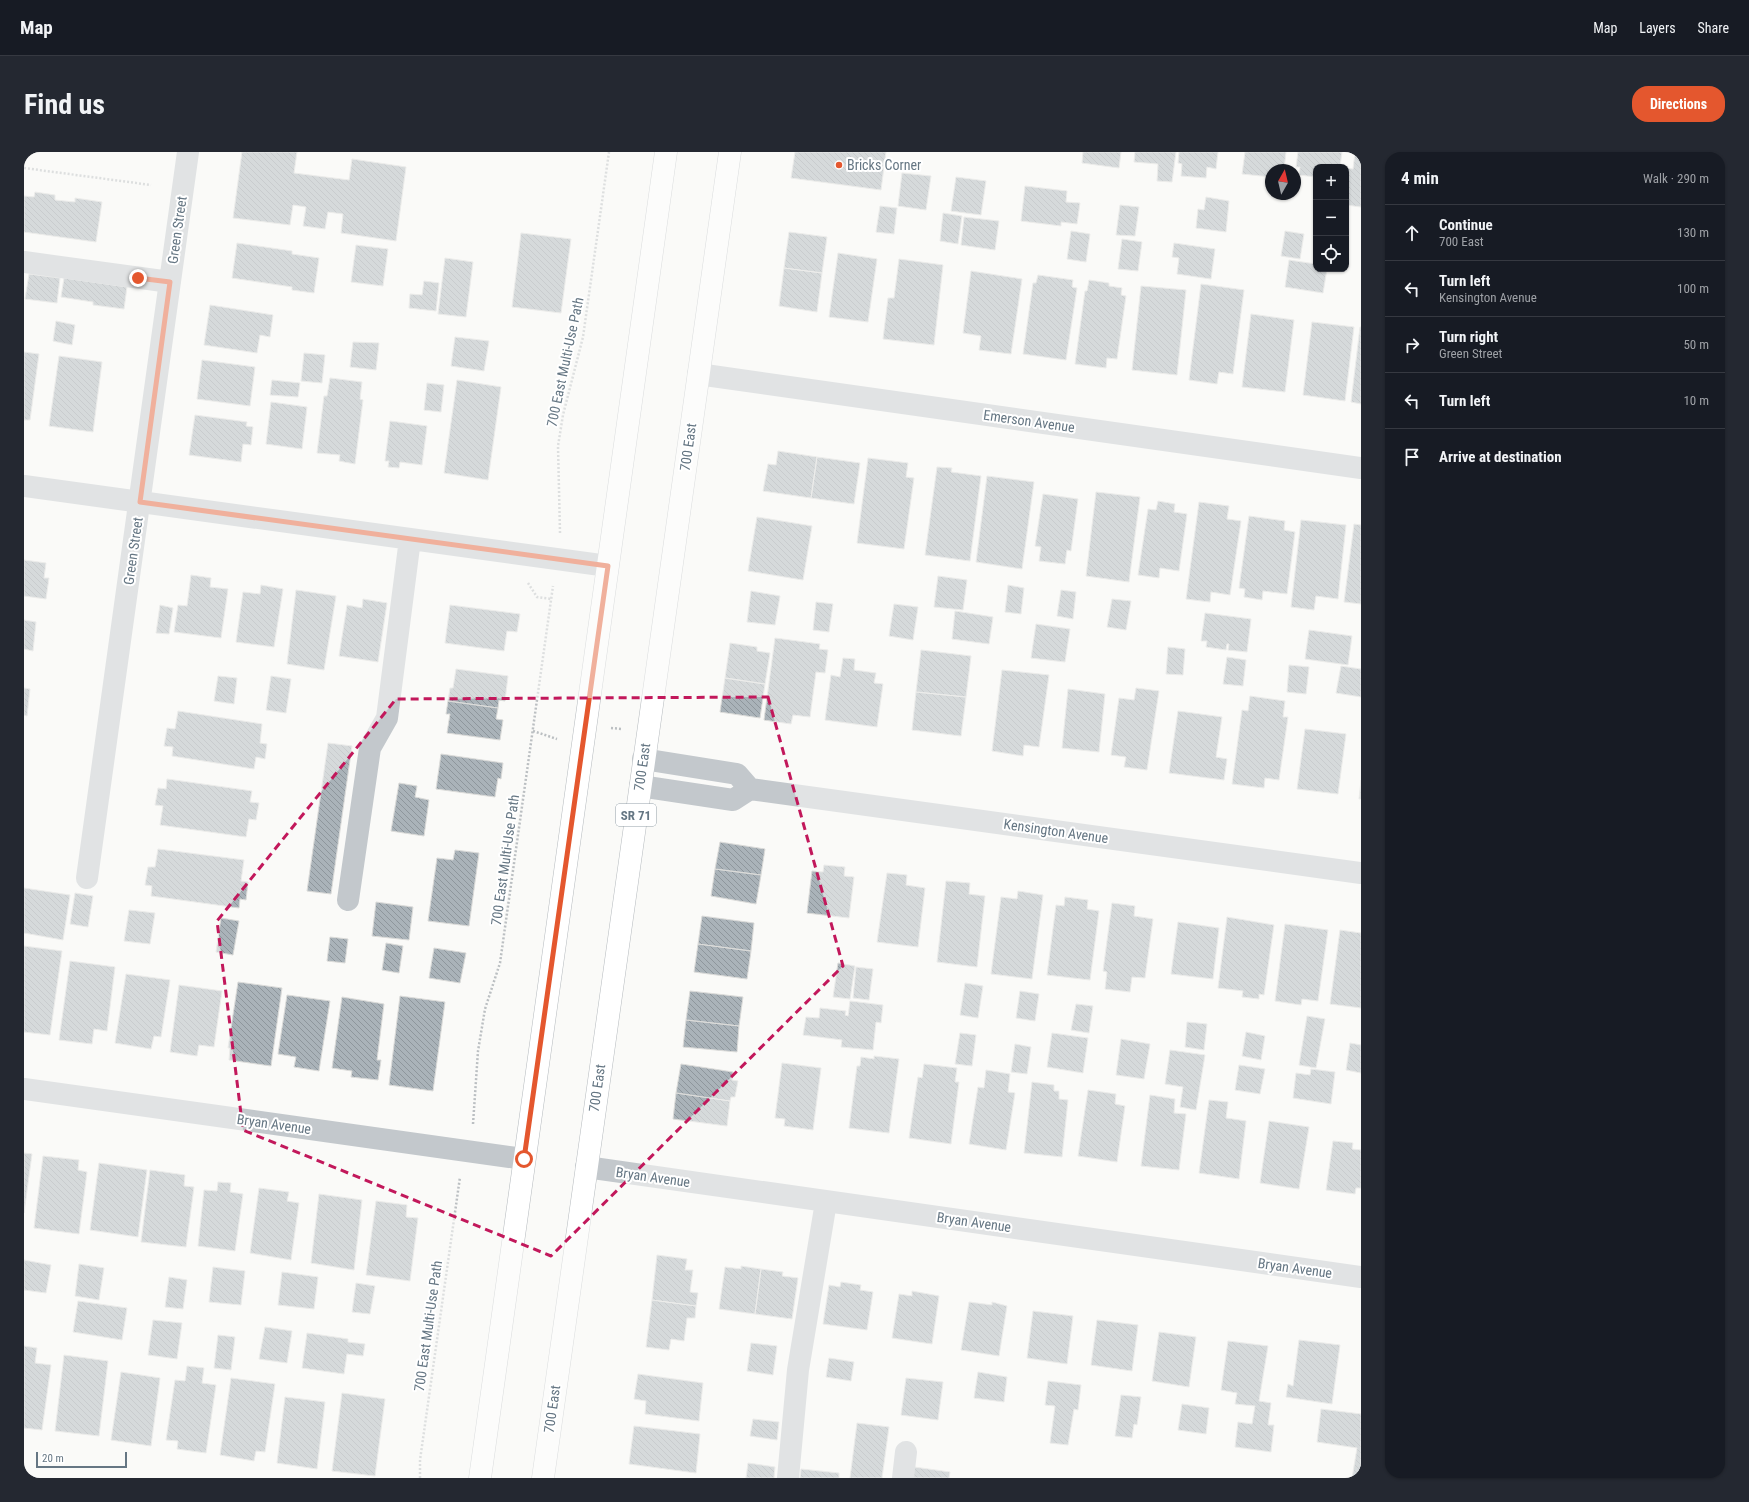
<!DOCTYPE html>
<meta charset="utf-8">
<style>
body{margin:0;font-family:"Roboto Condensed",sans-serif;background:#242831;color:#f1f3f6}
.controls{position:absolute;right:12px;top:12px;display:grid;overflow:hidden;border-radius:8px;box-shadow:0 1px 3px #0004}
.controls button{width:36px;height:36px;display:grid;place-items:center;padding:0;border:0;border-bottom:1px solid #363941;background:#171b24;color:#f1f3f6;font:20px sans-serif}
.compass{position:absolute;left:1241px;top:12px;width:36px;height:36px;border-radius:50%;background:#171b24;box-shadow:0 1px 3px #0004;rotate:8deg}
.scale{position:absolute;left:12px;bottom:10px;width:91px;box-sizing:border-box;padding-left:4px;border:2px solid #657683;border-top:0;font-size:11px;line-height:14px;white-space:nowrap;color:#657683;-webkit-text-stroke:3px #fff;paint-order:stroke}
.stop{position:absolute;width:12px;height:12px;margin:-9px;border:3px solid #e4572e;border-radius:50%;background:#fff}
.stop.end{background:#e4572e;border-color:#fff;box-shadow:0 1px 4px #0008}
.list{margin:0;padding:0;list-style:none}
h2{display:flex;justify-content:space-between;align-items:center;height:52px;margin:0;padding:0 16px;font-size:17px}
h2 small{font-size:13px;font-weight:400;color:#9ea1a6}
.list li{display:grid;grid-template-columns:26px 1fr auto;gap:12px;align-items:center;box-sizing:border-box;height:56px;padding:0 16px;border-top:1px solid #363941}
.list b{display:block;font-size:15px;white-space:nowrap}
.list p{margin:0;font-size:13px;white-space:nowrap;color:#9ea1a6}
.list em{font-size:13px;font-style:normal;color:#9ea1a6}
.icon{flex:none;width:22px;height:22px;fill:none;stroke:currentColor;stroke-width:2;stroke-linecap:round;stroke-linejoin:round}
.map{position:relative;flex:none;width:1337px;height:1326px;overflow:hidden;border-radius:16px}
header{display:flex;align-items:center;gap:24px;box-sizing:border-box;height:56px;padding:0 20px;background:#171b24;border-bottom:1px solid #363941}
header strong{font-size:19px}
nav{display:flex;gap:22px;margin-inline-start:auto;font-size:14px}
.intro{display:flex;align-items:center;justify-content:space-between;box-sizing:border-box;height:96px;padding:0 24px}
h1{margin:0;font-size:28px}
.button{padding:10px 18px;border-radius:16px;background:#e4572e;color:#fff;font-size:14px;font-weight:700}
main{display:flex;gap:24px;padding:0 24px}
aside{flex:1;background:#171b24;border-radius:16px;box-shadow:0 1px 3px #0004}
.map>svg:first-child{display:block}
.building{fill:url(#building-back-hatch);stroke:#dcdcda}
.lines{fill:none;stroke-linecap:round;stroke-linejoin:round}
.major-casing{stroke:#b5babe;stroke-width:23}
.path{stroke:#bbbfc2;stroke-width:2.5;stroke-dasharray:2 2;stroke-linecap:butt}
.minor{stroke:#c3c8cc;stroke-width:22}
.major{stroke:#fff;stroke-width:22}
.route{stroke:#e4572e;stroke-width:5}
.marked{fill:none;stroke:#c2185b;stroke-width:3;stroke-dasharray:8 5;stroke-linejoin:round}
.poi-dot{fill:#e4572e;stroke:#fff;stroke-width:1.5}
.labels{text-anchor:middle;stroke-width:4;stroke-linejoin:round;paint-order:stroke}
.shield{fill:#fff;stroke:#939fa8;stroke-width:1}
.shield-label{font-size:13px;font-weight:bold;fill:#657683}
.poi-label{font-size:14px;fill:#657683;stroke:#fff;text-anchor:start}
.street-label{font-size:14px;fill:#657683;stroke:#fff}
</style>
<header>
<strong>Map</strong>
<nav><a>Map</a><a>Layers</a><a>Share</a></nav>
</header>
<div class="intro"><h1>Find us</h1><a class="button">Directions</a></div>
<main>
<div class="map">
<svg width="1337" height="1326" viewBox="0 0 1337 1326">
<defs>
<pattern id="building-back-hatch" width="6" height="6" patternUnits="userSpaceOnUse"><rect width="6" height="6" fill="#aab3b9"/><path d="M-1 5l2 2M0 0l6 6M5-1l2 2" fill="none" stroke="#8e969c"/></pattern>
</defs>
<rect width="100%" height="100%" fill="#fafaf8"/>
<path class="building" d="M218,0H273L270,21L325,28L328,7L382,15L372,89L317,81L319,62L304,60L301,77L279,74L282,55L269,53L266,73L209,66Z
M771,0H862L857,38L767,26Z
M1059,0H1097L1095,16L1058,11Z
M1111,0H1152L1148,30L1133,29L1134,12L1110,10Z
M1155,0H1194L1192,17L1183,15L1182,26L1157,24L1158,12L1154,11Z
M1221,0H1262L1260,18H1247V25L1218,22Z
M1274,0H1318L1316,15H1292V25L1275,23L1276,15H1272Z
M1331,0H1337V55L1322,53V16L1329,17Z
M878,21L907,24L902,58L874,54Z
M932,25L962,29L957,63L927,59Z
M1001,34L1043,39L1042,50L1056,51L1053,72L1037,70V74L997,69Z
M11,40L31,43V48L51,50V46L78,50L72,90L0,80V44L10,45Z
M1182,45L1205,49L1202,80L1172,76L1174,57L1180,58Z
M1096,53L1115,55L1111,84L1092,83Z
M856,54L873,56L870,82L852,80Z
M919,61L938,64L934,92L916,89Z
M940,65L975,69L971,98L937,93Z
M1047,79L1066,82L1062,110L1043,107Z
M1261,79L1280,82L1276,107L1257,104Z
M765,80L803,85L798,121L760,116Z
M497,81L547,87L537,161L488,155Z
M1098,87L1118,90L1114,119L1094,117Z
M213,91L268,99V102L295,106L290,141L268,138V135L208,126Z
M1150,91L1191,97L1187,127L1153,122L1155,106L1148,105Z
M332,93L364,97L359,134L327,130Z
M814,101L853,107L844,170L805,165Z
M421,106L449,110L442,165L414,162Z
M875,107L919,113L910,193L859,187L864,146H870Z
M1265,108L1292,112V117H1303L1299,141L1261,135Z
M760,116L798,121L793,160L755,154Z
M947,119L998,127L987,202L955,198L957,184L939,181Z
M5,122L36,126L33,151L1,147Z
M1014,123L1049,128L1048,135L1053,136L1042,208L999,202L1009,131H1012Z
M40,126L103,135L100,157L69,153V150L37,145Z
M1065,128L1085,131V134L1098,136L1097,143L1102,144L1093,207L1083,206L1082,216L1051,212L1061,139H1063Z
M400,129L415,131L412,159L385,156L386,142L398,143Z
M1177,132L1220,138L1209,222L1195,220L1193,232L1165,228Z
M1117,134L1162,138L1153,223L1108,218Z
M186,153L249,163L246,185L236,183L233,201L180,193Z
M1227,162L1270,168L1261,240L1218,235Z
M32,169L51,173L48,193L29,189Z
M1288,170L1330,175L1321,249L1279,243Z
M1336,175H1337V252L1327,250Z
M431,185L465,189L460,219L427,214Z
M329,190L355,191L352,218L326,215Z
M0,200L15,202L6,268H0Z
M280,201L301,203L298,231L277,229Z
M35,204L78,210L69,280L25,274Z
M178,208L231,215L226,254L173,247Z
M306,226L338,230L336,247L339,248L331,312L315,309L316,303L293,301L300,244H303Z
M248,228L276,231L274,245L246,243Z
M433,228L477,235L464,328L420,321Z
M403,231L420,233L417,260L400,258Z
M247,250L283,255L278,297L242,292Z
M171,263L223,270L222,274L229,275L227,293L219,292L217,310L165,303Z
M366,269L403,274L398,313L376,310L375,316L364,315L365,309H361Z
M754,299L793,305L787,346L739,339L744,312L752,313Z
M793,305L836,311L830,352L787,346Z
M844,306L884,311L882,325L890,326L880,397L833,391Z
M913,315L928,316L927,320L957,324L946,409L901,403Z
M963,324L1010,330L998,417L952,410Z
M1072,340L1116,345L1105,430L1062,424Z
M1019,342L1054,347L1047,399L1043,398L1041,412L1015,409L1017,395L1011,394Z
M1134,349L1151,352L1150,360L1163,362L1155,419L1136,416L1135,426L1114,423L1124,357L1132,358Z
M1175,350L1205,354L1203,367L1217,369L1206,443L1187,440L1186,450L1162,447Z
M1225,364L1261,369L1260,378L1271,380L1263,442L1239,439L1238,448L1220,445L1221,437L1215,436Z
M733,365L788,374L779,428L724,419Z
M1277,368L1322,373L1314,447L1292,444L1290,458L1267,455Z
M1330,372L1337,373V452L1320,450Z
M0,408L22,411L20,426H25L22,447L0,444Z
M167,423L187,426L186,435L204,437L197,486L150,480L154,453L163,454Z
M914,424L943,428L939,458L910,455Z
M237,433L259,437L250,495L212,490L219,440L236,442Z
M984,433L1000,436L997,462L981,460Z
M272,438L312,444L300,518L263,512Z
M1037,438L1052,440L1049,467L1033,464Z
M727,439L756,444L751,473L723,470Z
M339,447L363,451L354,510L315,504L323,453L338,456Z
M1088,447L1107,449L1102,478L1083,475Z
M792,450L809,452L805,480L789,478Z
M870,452L894,455L889,488L865,484Z
M136,453L149,456L145,482L132,481Z
M426,453L496,462L493,480L483,479L480,499L421,491Z
M931,459L969,465L965,492L928,487Z
M1181,461L1227,467L1223,500L1204,498L1205,492H1203L1202,498L1182,495L1183,489H1177Z
M0,468L12,470L9,499L0,497Z
M1012,472L1046,477L1041,510L1007,506Z
M1285,478L1328,484L1324,513L1281,507Z
M751,486L796,492L795,497L804,498L801,521L792,520L786,565L769,563L767,572L740,568Z
M706,491L733,495V499L746,501L741,532L701,526Z
M1144,495L1161,497L1159,523L1142,522Z
M897,498L947,504L942,545L892,540Z
M1203,505L1222,508L1219,534L1199,532Z
M819,506L831,507L830,518L852,521L850,531L859,532L853,575L801,568L807,523L816,525Z
M1265,513L1285,515L1282,542L1263,540Z
M1317,514L1337,517V545L1312,541Z
M432,517L484,524L481,549L475,548L474,556L424,549L426,536H429Z
M978,518L1025,523L1015,595L1000,593L999,604L968,599Z
M194,524L213,526L210,552L190,549Z
M247,524L267,527L262,561L242,558Z
M701,526L741,532L736,566L696,560Z
M0,536L6,537L3,564L0,563Z
M1112,536L1135,539L1123,618L1100,615L1102,605L1087,603L1095,546L1110,548Z
M1044,537L1081,542L1075,600L1038,596Z
M892,540L942,545L937,584L888,578Z
M1226,544L1261,549L1259,565H1264L1255,628L1241,626L1240,636L1208,632L1218,558L1224,559Z
M424,549L474,556L472,567L479,568L476,588L423,581L426,562H422Z
M154,559L238,572L236,591L243,592L241,607L232,605L230,617L148,604L149,595L140,594L143,576L151,577Z
M1154,559L1198,565L1192,605L1203,607L1200,628L1145,621Z
M1281,577L1322,582L1314,642L1273,637Z
M304,591L328,594L307,742L283,739Z
M417,602L479,611L477,627L474,626L471,645L412,637Z
M143,627L228,639L226,650L235,651L232,668L225,667L222,685L136,673L139,654L131,653L134,636L142,637Z
M1337,628V647H1335Z
M375,631L393,634L391,645L405,648L400,684L367,679Z
M696,690L741,697L737,723L691,717Z
M134,697L220,708L217,729L224,730L222,748L216,747L215,756L127,744L128,734L121,733L124,715H131Z
M431,698L455,701L445,774L404,769L413,706L429,708Z
M800,713L821,715L820,724L830,725L825,766L783,761L788,719L799,720Z
M691,717L737,723L732,752L687,744Z
M863,721L883,723L882,733L901,736L894,795L853,790Z
M922,729L946,731L945,742L961,744L953,815L913,810Z
M0,736L46,743L39,788L0,781Z
M994,739L1019,743L1008,827L967,822L977,745L993,747Z
M51,741L69,744L64,775L46,772Z
M1041,745L1064,748L1063,757L1075,759L1066,828L1023,823L1032,753L1040,754Z
M352,750L389,755L385,788L348,784Z
M1088,751L1111,754L1110,764L1129,767L1121,826L1108,825L1106,840L1081,837L1083,820L1079,819Z
M105,758L131,761L126,792L100,789Z
M678,764L730,771L727,799L674,792Z
M1203,765L1250,773L1240,843L1235,842V847L1218,845L1219,839L1194,836Z
M197,766L215,769L209,803L192,800Z
M1154,770L1195,776L1189,827L1147,822Z
M1261,772L1304,778L1294,849L1278,847L1277,853L1251,849Z
M1316,778L1337,781V856L1306,852Z
M306,785L324,787L321,811L303,809Z
M362,791L379,794L375,821L358,818Z
M674,792L727,799L723,827L670,820Z
M0,794L38,799L26,883L0,880Z
M410,796L442,801L436,831L405,826Z
M46,809L91,815L83,879L70,877L68,892L35,888Z
M814,811L831,814L826,847L809,845Z
M832,815L849,817L845,848L829,846Z
M102,822L146,828L137,885L130,884L127,897L91,891Z
M214,830L258,836L247,914L205,908L206,896H204Z
M941,831L959,834L954,866L936,863Z
M155,833L198,839L190,895L175,893L173,904L146,900Z
M666,839L719,845L715,874L662,868Z
M996,839L1015,842L1011,869L992,866Z
M263,843L306,849L295,919L270,915L272,905L254,902Z
M376,844L421,850L409,939L365,933Z
M318,845L360,852L353,908H357L354,928L327,925L328,919L308,916Z
M826,849L859,853L857,871L852,870L849,898L817,895L818,888L779,883L782,865L795,866L796,856L822,859L821,863L824,864Z
M1052,852L1069,854L1065,881L1047,878Z
M1283,864L1301,867L1292,916L1275,913Z
M662,868L715,874L713,900L659,895Z
M1163,870L1183,872L1180,898L1161,895Z
M1222,880L1241,884L1237,908L1218,904Z
M936,881L952,883L948,914L931,912Z
M1028,881L1064,886L1059,921L1023,915Z
M1097,887L1126,892L1120,927L1092,923Z
M1326,891L1337,893V921L1322,918Z
M991,892L1007,895L1003,922L987,920Z
M1146,898L1181,903L1172,958L1156,955L1159,935L1141,932Z
M850,904L875,907L865,981L825,976L833,914H836L837,905L850,907Z
M758,911L797,916L789,978L760,974L761,967L751,966Z
M657,912L709,920L708,928L714,929L711,945H707L706,949L652,941Z
M900,912L933,916L931,930H935L927,992L885,986L894,925L898,926Z
M1215,913L1241,917L1236,942L1211,938Z
M1287,917L1311,920L1307,952L1269,946L1272,921L1286,923Z
M962,918L986,922L984,940L991,941L982,998L945,992L954,935L960,936Z
M1008,930L1030,933V939H1035V947L1044,948L1038,1005L1000,1001Z
M1064,938L1092,942L1091,952L1101,954L1093,1010L1054,1004Z
M652,941L706,949L703,974L649,967Z
M1126,943L1151,947L1150,961L1162,962L1155,1018L1117,1014Z
M1185,948L1204,950L1202,966L1222,969L1215,1027L1175,1021Z
M1245,969L1285,975L1275,1037L1236,1031Z
M1309,989L1329,991L1328,997L1337,998V1036H1332L1331,1042L1302,1038Z
M0,1001L8,1002L0,1061Z
M19,1004L55,1008L54,1018L63,1020L55,1082L10,1076Z
M75,1011L123,1018L114,1085L66,1078Z
M126,1018L161,1023L160,1034L170,1035L162,1095L117,1090Z
M194,1030L207,1031L206,1040L219,1042L211,1099L174,1094L180,1038L193,1039Z
M235,1036L265,1040L263,1049L275,1051L267,1108L226,1101Z
M295,1042L338,1048L330,1118L287,1111Z
M352,1049L383,1053L382,1065L394,1066L386,1129L342,1123Z
M633,1103L663,1107L661,1118H669L666,1140L674,1141L672,1154L628,1148Z
M0,1108L27,1113L22,1141L0,1138Z
M55,1112L80,1116L75,1148L51,1144Z
M717,1114L737,1117L731,1162L695,1157L701,1115L717,1117Z
M189,1115L221,1119L217,1153L185,1150Z
M737,1117L759,1120L758,1124L774,1126L768,1167L731,1162Z
M258,1120L294,1125L290,1157L254,1153Z
M145,1125L163,1128L159,1157L141,1155Z
M817,1130L837,1133L836,1138L849,1140L843,1178L799,1172L805,1133L816,1135Z
M332,1131L351,1134L346,1162L328,1160Z
M888,1139L915,1144L908,1192L868,1186L875,1142L888,1144Z
M628,1148L672,1154L671,1166H663L660,1189L647,1187L645,1198L622,1195Z
M54,1149L103,1156L98,1188L49,1180Z
M945,1150L968,1153V1150L983,1154L975,1204L937,1198Z
M1009,1159L1049,1164L1043,1212L1003,1206Z
M129,1168L158,1171L153,1207L124,1203Z
M1073,1168L1114,1173L1108,1219L1067,1213Z
M241,1175L268,1179L263,1211L235,1207Z
M1135,1180L1172,1185L1165,1235L1128,1229Z
M283,1181L324,1187V1190L341,1192L339,1204L323,1202L320,1222L278,1216Z
M194,1183L211,1185L207,1218L190,1216Z
M1275,1188L1316,1193L1308,1252L1262,1245L1264,1232L1269,1234Z
M1204,1189L1244,1194L1235,1249L1247,1251L1244,1273H1250L1247,1300L1211,1295L1214,1270L1228,1272L1231,1254L1211,1252L1213,1241L1197,1238Z
M727,1191L753,1194L749,1223L723,1219Z
M0,1194L13,1196L11,1211L27,1213L18,1278L0,1276Z
M40,1203L84,1209L75,1284L31,1279Z
M805,1206L830,1210L827,1229L802,1225Z
M163,1214L180,1216L178,1231L192,1233L182,1301L153,1297L154,1289L142,1288L151,1228L161,1229Z
M97,1220L136,1226L127,1294L87,1288Z
M954,1220L983,1225L980,1250L950,1246Z
M614,1222L679,1231L675,1269L621,1262L622,1249L610,1247Z
M207,1226L251,1232L241,1300L232,1299L230,1309L196,1303Z
M882,1226L919,1230L914,1268L877,1263Z
M1024,1229L1057,1233L1054,1258L1050,1257L1044,1293L1026,1291L1031,1254L1021,1253Z
M318,1241L361,1247L351,1324L308,1319Z
M1097,1243L1117,1245L1113,1273L1110,1272L1108,1286L1091,1284Z
M261,1245L301,1250L293,1317L253,1311Z
M1158,1252L1185,1256L1182,1282L1154,1278Z
M1297,1257L1337,1262V1326H1328L1333,1296L1293,1290Z
M729,1267L755,1270L753,1288L726,1284Z
M833,1271L865,1275L858,1326H826Z
M610,1274L676,1282L672,1321L605,1312Z
M724,1311L751,1315L750,1326H722Z
M890,1315L926,1320L925,1326H888Z
M777,1317L815,1321V1326H776Z"/>
<g class="lines">
<defs>
<path id="major" d="M456,1326L642,0
M519,1326L706,0"/>
</defs>
<use href="#major" class="major-casing"/>
<path class="path" d="M0,16L127,33
M536,381L534,294L539,263L559,185L585,0
M504,431L513,445L527,447
M587,576L598,577
M509,579L533,587
M449,972L454,899L461,857L476,811L529,434
M396,1326V1308L436,1025"/>
<path class="minor" d="M0,110L146,130
M674,222L1337,316
M0,334L584,414
M619,607L713,622L726,637
M616,634L709,648L726,637L1337,721
M63,726L164,0
M324,748L346,596L363,566L386,387
M0,937L500,1007
M562,1015L1337,1125
M764,1326L774,1218L802,1050
M879,1326L882,1300"/>
<use href="#major" class="major"/>
</g>
<g class="lines">
<path class="route" d="M114,126L146,130L116,350L584,414L500,1007"/>
</g>
<path d="M0 0H1337V1326H0ZM744,545L819,814L527,1104L219,978L193,769L372,547Z" fill="#fafaf8" fill-opacity=".55" fill-rule="evenodd"/>
<path class="marked" d="M744,545L819,814L527,1104L219,978L193,769L372,547Z"/>
<circle class="poi-dot" cx="815" cy="13" r="4"/>
<g class="labels">
<rect class="shield" x="592" y="652" width="40" height="22" rx="3"/>
<g class="shield-label">
<text x="612" y="668">SR 71</text>
</g>
<g class="poi-label">
<text x="823" y="18">Bricks Corner</text>
</g>
<g class="street-label">
<text transform="translate(153 78) rotate(-82)" y="5">Green Street</text>
<text transform="translate(541 210) rotate(-78)" y="5">700 East Multi-Use Path</text>
<text transform="translate(1005 269) rotate(8)" y="5">Emerson Avenue</text>
<text transform="translate(664 295) rotate(-82)" y="5">700 East</text>
<text transform="translate(109 399) rotate(-82)" y="5">Green Street</text>
<text transform="translate(618 615) rotate(-82)" y="5">700 East</text>
<text transform="translate(1032 679) rotate(8)" y="5">Kensington Avenue</text>
<text transform="translate(481 708) rotate(-82)" y="5">700 East Multi-Use Path</text>
<text transform="translate(573 936) rotate(-82)" y="5">700 East</text>
<text transform="translate(250 972) rotate(8)" y="5">Bryan Avenue</text>
<text transform="translate(629 1025) rotate(8)" y="5">Bryan Avenue</text>
<text transform="translate(950 1070) rotate(8)" y="5">Bryan Avenue</text>
<text transform="translate(1271 1116) rotate(8)" y="5">Bryan Avenue</text>
<text transform="translate(404 1174) rotate(-82)" y="5">700 East Multi-Use Path</text>
<text transform="translate(528 1257) rotate(-82)" y="5">700 East</text>
</g>
</g>
</svg>
<div class="controls">
<button>+</button>
<button>−</button>
<button><svg class="icon" aria-label="locate" viewBox="0 0 24 24"><circle cx="12" cy="12" r="6"/><path d="M12 2v4M12 18v4M2 12h4M18 12h4"/></svg></button>
</div>
<svg class="compass" viewBox="-18 -18 36 36"><path d="M0-13l5 13h-10z" fill="#e53935"/><path d="M0 13l5-13h-10z" fill="#9ea1a6"/></svg>
<div class="scale">20 m</div>
<div class="stop" style="left:500px;top:1007px"></div>
<div class="stop end" style="left:114px;top:126px"></div>
</div>
<aside>
<h2>4 min<small>Walk · 290 m</small></h2>
<ul class="list">
<li><svg class="icon" aria-label="ahead" viewBox="0 0 24 24"><path d="M12 20V5M6 11l6-6 6 6"/></svg><div><b>Continue</b><p>700 East</p></div><em>130 m</em></li>
<li><svg class="icon" aria-label="left" viewBox="0 0 24 24"><path d="M17 20v-9H6M10 6l-5 5 5 5"/></svg><div><b>Turn left</b><p>Kensington Avenue</p></div><em>100 m</em></li>
<li><svg class="icon" aria-label="right" viewBox="0 0 24 24"><path d="M7 20v-9h11M14 6l5 5-5 5"/></svg><div><b>Turn right</b><p>Green Street</p></div><em>50 m</em></li>
<li><svg class="icon" aria-label="left" viewBox="0 0 24 24"><path d="M17 20v-9H6M10 6l-5 5 5 5"/></svg><div><b>Turn left</b></div><em>10 m</em></li>
<li><svg class="icon" aria-label="arrive" viewBox="0 0 24 24"><path d="M6 21V4h12l-3 4 3 4H6"/></svg><div><b>Arrive at destination</b></div></li>
</ul>
</aside>
</main>
